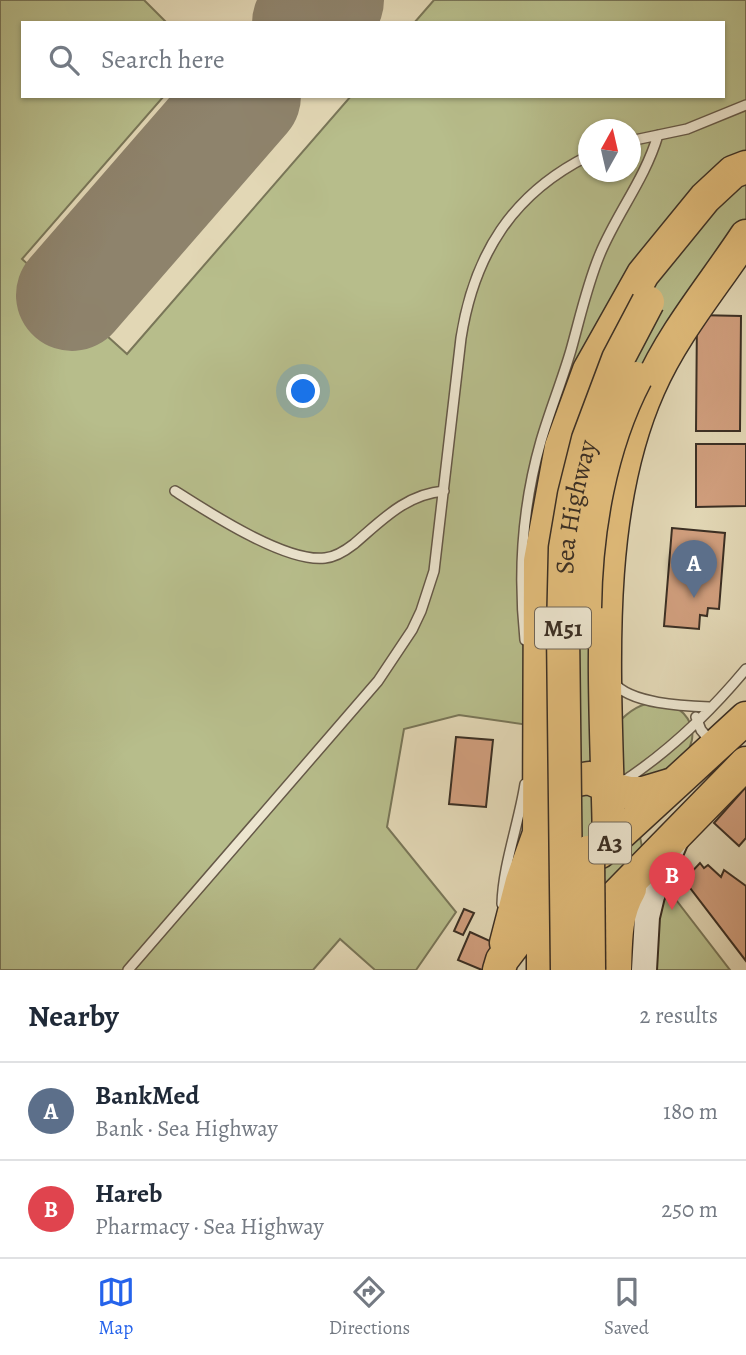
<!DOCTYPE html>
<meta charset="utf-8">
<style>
body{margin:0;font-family:Alegreya,serif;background:#f6f6f7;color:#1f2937}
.compass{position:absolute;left:578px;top:119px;width:63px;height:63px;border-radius:50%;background:#fff;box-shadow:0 2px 5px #0004;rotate:8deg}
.you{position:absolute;left:304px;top:392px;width:24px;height:24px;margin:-18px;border:5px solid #fff;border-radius:50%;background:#1a73e8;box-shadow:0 0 0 10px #1a73e833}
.badge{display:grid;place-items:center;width:46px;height:46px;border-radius:50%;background:#2563eb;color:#fff;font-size:23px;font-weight:700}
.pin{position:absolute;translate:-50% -58px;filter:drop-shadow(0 2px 4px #0008)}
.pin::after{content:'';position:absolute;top:37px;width:24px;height:21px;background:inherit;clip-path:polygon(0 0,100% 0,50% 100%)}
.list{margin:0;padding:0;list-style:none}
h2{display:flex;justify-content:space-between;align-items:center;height:91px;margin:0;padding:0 28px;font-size:30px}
h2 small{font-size:23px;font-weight:400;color:#747a83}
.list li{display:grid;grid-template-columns:46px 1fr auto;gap:21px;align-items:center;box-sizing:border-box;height:98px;padding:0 28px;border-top:2px solid #e0e1e3}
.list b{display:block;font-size:26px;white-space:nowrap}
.list p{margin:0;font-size:23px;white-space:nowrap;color:#747a83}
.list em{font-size:23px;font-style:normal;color:#747a83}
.icon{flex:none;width:38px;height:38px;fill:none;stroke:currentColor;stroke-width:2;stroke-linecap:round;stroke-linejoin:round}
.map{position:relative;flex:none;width:746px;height:970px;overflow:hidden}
.search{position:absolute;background:#fff;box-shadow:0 2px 5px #0004;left:21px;right:21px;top:21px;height:77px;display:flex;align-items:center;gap:18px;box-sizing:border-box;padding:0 24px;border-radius:0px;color:#747a83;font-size:26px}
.sheet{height:287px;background:#fff}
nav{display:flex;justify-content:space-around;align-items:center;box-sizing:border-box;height:98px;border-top:2px solid #e0e1e3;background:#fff;font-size:19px;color:#747a83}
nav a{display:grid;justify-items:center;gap:4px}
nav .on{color:#2563eb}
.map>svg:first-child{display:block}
.green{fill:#b7bd8b;stroke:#797658;stroke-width:2;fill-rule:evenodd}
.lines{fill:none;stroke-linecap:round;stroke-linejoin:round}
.runway{stroke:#8e836c;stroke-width:112}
.building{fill:#d09e7d;stroke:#3b2f24;stroke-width:2}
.lane-casing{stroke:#655948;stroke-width:12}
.secondary-casing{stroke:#3b2f24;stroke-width:28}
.highway-casing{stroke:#3b2f24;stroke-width:35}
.lane{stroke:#ece5cf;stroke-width:9}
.secondary{stroke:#ece5cf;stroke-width:24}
.highway{stroke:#e1bc7a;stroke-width:32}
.highway-bridge-casing{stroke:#3b2f24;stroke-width:35;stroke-linecap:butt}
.highway-bridge{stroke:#e1bc7a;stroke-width:32}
.labels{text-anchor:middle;stroke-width:7;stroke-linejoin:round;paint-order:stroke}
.shield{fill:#ece5cf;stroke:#706657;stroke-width:2}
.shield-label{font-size:24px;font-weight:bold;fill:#3b2f24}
.street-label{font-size:26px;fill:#3b2f24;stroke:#ece5cf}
</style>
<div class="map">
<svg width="746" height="970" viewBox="0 0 746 970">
<rect width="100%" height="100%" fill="#e2d7b5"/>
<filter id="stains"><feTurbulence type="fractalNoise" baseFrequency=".00286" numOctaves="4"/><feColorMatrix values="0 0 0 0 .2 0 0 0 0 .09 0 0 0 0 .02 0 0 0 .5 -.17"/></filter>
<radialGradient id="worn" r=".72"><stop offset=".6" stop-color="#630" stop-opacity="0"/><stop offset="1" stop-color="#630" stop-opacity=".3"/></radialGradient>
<path class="green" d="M0,0H144L167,23H23V96H164L22,259L127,354L351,96H723V23H414L434,0H746V243L622,456L618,723C669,667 725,739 669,767C655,775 644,779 628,777L642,847L670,892L730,970H529V725L459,715L404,729L387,827L456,912L416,970H375L340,939L313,970H0ZM588,130H630V172H588Z"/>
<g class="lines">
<path class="runway" d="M308,23L328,0
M72,295L245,96"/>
</g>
<path class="building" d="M697,315L741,316L740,431H696Z
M696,444H746V506L696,507Z
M672,528L725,533L719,609L708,608L707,616L700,615L699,629L664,626Z
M456,737L493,740L486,807L449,804Z
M746,787V838L739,846L714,823Z
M700,863L704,868L708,865L721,877L724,870L746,886V961L684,880Z
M464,909L474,913L463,935L454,931Z
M470,932L490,941L498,952L490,970H482L458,960Z"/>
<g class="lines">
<defs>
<path id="lane" d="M630,141L687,129L746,105
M175,491C208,512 286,563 325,558C336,557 345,551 354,544C381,521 406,494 444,491
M525,640C518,573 522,507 541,441C550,410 562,381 571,350C580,318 587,285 600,254C617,213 645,179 658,135
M613,682C630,704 684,706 710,707
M696,717L701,730L712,743
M621,783C667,753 711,711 746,669
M502,904C503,865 519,823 525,784
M128,970L378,681L412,630L421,611L434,571L461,338C474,255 512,194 588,156"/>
<path id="secondary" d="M644,970L647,917L652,896L676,840"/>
<path id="highway" d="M609,844C607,699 589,523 649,388C673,333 713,286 746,236
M600,852L746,718
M573,940L746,763
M506,943L522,881L548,808L559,790L577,780L589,778L617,790L630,793H643L673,784
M499,970L502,960L547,901
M543,970V867L539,836L540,561L561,447L589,370L643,274L705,198L733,172L746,167
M615,970C616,941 615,915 630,889"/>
</defs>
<use href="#lane" class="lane-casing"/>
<use href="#secondary" class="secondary-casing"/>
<use href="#highway" class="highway-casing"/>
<use href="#lane" class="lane"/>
<use href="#secondary" class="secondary"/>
<use href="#highway" class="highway"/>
<defs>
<g id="highway-bridge">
<path d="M585,608C586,531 600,447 636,378"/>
<path d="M588,852L589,970"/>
<path id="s1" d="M567,970L563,631L565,548L574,495L588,439L618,359L648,302"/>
</g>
</defs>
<use href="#highway-bridge" class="highway-bridge-casing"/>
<use href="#highway-bridge" class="highway-bridge"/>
</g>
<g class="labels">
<g class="shield">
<rect x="535" y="607.5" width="56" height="41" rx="5"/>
<rect x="589" y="822.5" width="42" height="41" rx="5"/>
</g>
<g class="shield-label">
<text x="563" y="636">M51</text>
<text x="610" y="851">A3</text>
</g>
<g class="street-label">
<text dy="9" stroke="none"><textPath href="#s1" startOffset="464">Sea Highway</textPath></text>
</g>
</g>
<rect width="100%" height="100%" filter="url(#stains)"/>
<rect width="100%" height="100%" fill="url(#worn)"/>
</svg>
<svg class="compass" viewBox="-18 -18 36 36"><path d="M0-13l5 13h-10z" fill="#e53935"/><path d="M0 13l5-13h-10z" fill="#747a83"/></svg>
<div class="you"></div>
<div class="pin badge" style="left:694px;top:598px;background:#5c6f8a">A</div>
<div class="pin badge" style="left:672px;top:910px;background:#e0444e">B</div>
<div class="search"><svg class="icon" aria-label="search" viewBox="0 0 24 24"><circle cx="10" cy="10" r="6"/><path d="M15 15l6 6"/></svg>Search here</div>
</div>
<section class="sheet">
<h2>Nearby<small>2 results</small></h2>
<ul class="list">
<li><span class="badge" style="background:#5c6f8a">A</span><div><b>BankMed</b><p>Bank · Sea Highway</p></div><em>180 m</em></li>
<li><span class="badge" style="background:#e0444e">B</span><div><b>Hareb</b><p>Pharmacy · Sea Highway</p></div><em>250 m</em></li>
</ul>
</section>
<nav>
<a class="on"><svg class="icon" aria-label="map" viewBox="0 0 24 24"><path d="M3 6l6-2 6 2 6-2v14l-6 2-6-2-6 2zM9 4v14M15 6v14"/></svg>Map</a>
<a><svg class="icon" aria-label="directions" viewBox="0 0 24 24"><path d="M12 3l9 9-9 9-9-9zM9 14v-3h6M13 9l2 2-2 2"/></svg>Directions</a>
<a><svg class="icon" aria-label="saved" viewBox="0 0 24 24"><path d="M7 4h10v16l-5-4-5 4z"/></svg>Saved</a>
</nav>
